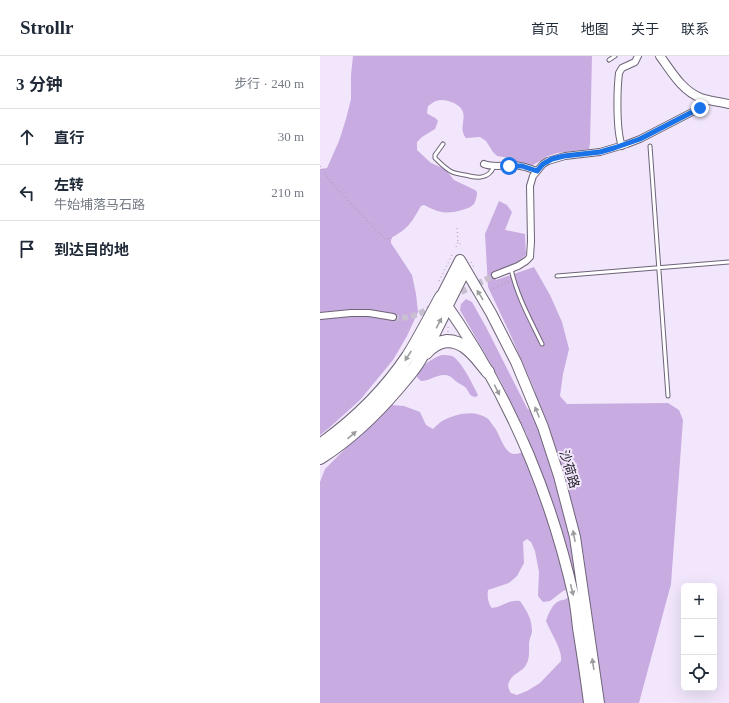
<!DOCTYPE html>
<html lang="zh">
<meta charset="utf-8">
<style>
body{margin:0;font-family:"Times New Roman","Noto Sans SC",serif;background:#f6f6f7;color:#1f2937}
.controls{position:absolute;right:12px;bottom:12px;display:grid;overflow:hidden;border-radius:6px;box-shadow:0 4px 16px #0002}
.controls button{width:36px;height:36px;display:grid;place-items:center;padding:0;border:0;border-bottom:1px solid #e0e1e3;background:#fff;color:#1f2937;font:20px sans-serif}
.stop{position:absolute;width:12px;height:12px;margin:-9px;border:3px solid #1a73e8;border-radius:50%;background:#fff}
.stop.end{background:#1a73e8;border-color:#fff;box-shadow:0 1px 4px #0008}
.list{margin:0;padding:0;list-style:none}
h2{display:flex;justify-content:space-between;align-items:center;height:52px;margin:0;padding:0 16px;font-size:17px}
h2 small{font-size:13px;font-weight:400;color:#747a83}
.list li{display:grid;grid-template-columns:26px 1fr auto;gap:12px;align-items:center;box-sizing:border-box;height:56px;padding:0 16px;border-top:1px solid #e0e1e3}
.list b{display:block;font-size:15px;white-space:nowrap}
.list p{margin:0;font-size:13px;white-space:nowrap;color:#747a83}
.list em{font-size:13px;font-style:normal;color:#747a83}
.icon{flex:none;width:22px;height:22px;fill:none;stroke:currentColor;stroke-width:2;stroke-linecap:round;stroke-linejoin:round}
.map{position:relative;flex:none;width:409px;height:647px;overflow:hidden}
header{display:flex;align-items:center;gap:24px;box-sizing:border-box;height:56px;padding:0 20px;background:#fff;border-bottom:1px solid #e0e1e3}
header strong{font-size:19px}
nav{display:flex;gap:22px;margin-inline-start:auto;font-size:14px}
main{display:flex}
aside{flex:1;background:#fff}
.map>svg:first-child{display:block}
.green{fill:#c8abe0;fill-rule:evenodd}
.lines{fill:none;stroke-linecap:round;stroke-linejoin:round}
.minor-tunnel{stroke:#c8bfd1;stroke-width:6;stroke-dasharray:6 3;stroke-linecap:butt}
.service-casing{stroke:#6e6477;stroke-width:5}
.minor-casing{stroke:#6e6477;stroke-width:8}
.tertiary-casing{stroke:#6e6477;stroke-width:10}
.primary-casing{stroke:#6e6477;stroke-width:12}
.motorway-casing{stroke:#6e6477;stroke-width:14}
.path{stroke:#a098a7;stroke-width:1;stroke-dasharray:1 3;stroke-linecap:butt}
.service{stroke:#fff;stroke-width:3}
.minor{stroke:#fff;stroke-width:6}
.tertiary{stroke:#fff;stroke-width:8}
.primary{stroke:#fff;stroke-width:10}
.motorway{stroke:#fff;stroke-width:12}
.oneway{fill:#9d9c9f}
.route{stroke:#1a73e8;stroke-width:5}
.labels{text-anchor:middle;stroke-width:4;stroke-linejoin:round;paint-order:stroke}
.street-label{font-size:13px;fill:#262229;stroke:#f1e6fb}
</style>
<header>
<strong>Strollr</strong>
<nav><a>首页</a><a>地图</a><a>关于</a><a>联系</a></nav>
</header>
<main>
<aside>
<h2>3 分钟<small>步行 · 240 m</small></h2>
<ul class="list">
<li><svg class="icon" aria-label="ahead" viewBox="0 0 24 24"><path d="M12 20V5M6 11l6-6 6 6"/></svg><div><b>直行</b></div><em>30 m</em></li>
<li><svg class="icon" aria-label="left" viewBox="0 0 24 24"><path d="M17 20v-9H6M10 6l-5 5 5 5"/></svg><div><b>左转</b><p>牛始埔落马石路</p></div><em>210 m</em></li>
<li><svg class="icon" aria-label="arrive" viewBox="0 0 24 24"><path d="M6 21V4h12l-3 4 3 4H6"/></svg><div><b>到达目的地</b></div></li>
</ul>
</aside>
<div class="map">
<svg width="409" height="647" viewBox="0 0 409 647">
<rect width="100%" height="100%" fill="#f1e6fb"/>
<path class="green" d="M33,0H272L270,88L269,93L237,97L228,100L213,109L207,110L201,109L189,102L177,100L173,96L166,85L160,81L146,82C138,73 147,63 142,54C138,47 124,42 116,45C113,46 110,49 108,50L107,57C111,61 115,60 118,65L115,73L102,81L97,86V94L111,107L125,113L134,124L155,134L157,136C157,140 156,144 154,148C149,154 129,158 122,156C116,155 110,152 104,149L101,150C91,167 89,172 71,182V187L92,219L96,238L98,256L87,280L73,304L40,344L9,372L0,379V113L7,112L19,85L26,63L31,43V19Z
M179,145L187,149L192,156L185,174L205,178L206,199L195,208L173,216L176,224L214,211L230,239L242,266L249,293L243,318L240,340L247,348L348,347L359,354L363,364L351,528L319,647H0V426L5,413L54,364L72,349L84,350L100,356L106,369L113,373C116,370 119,367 122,365C135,358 154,353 167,362C170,364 172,369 175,372C179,378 183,391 189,396C195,401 207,396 209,388C209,385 208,383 207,379L180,324L140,254L141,248L146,243L152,246L166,271L207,352L209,354H213L217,348L214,333L191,280L168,231L165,178ZM207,483L211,486L215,495L219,516L218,540L223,546L230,545L243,535L246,534L248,541C245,545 243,543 239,545C232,548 228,559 226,565C230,576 243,594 241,605L220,627L207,635L197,639L191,637C188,632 187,629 190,624C194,617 203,615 206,609C210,602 209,595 209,588C209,584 211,580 212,576C212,563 207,555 200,545C189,543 183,551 172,552C168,548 167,539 168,534L189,527L197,520L204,507L203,486Z
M122,299C125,299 129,299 132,300C141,304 153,329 158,339L156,341C148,340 150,336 145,331C143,329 139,328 137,326C133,323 131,320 126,319C117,318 109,325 101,325L97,321C100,310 112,302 122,299Z"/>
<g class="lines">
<path class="minor-tunnel" d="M133,240L175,219
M73,261C88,264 101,257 115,250"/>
<defs>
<path id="service" d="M289,4L295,0
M123,88L115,99V102C120,107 126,113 132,116C136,118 141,118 145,119C156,122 169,124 174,110
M330,90L348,340
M191,213C197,240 210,263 222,288
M237,220L409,206"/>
<path id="minor" d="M302,90C296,75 297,34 299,17L302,12L315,6L318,0
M164,108C174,112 185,109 195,109C203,110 210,112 217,115
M175,219L198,210L206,205L210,201L211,185L210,130L213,120L223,108L228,105L245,100L280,96L307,88L320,83L380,52L384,49L388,43
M0,260L31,257H49L73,261"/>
<path id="tertiary" d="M340,0C351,15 362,35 381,42C390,45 400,46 409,48"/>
<path id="primary" d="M140,204L121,241C185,331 230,434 254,542C256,552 257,562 258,572C262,597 266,622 269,647
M140,204L171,257L196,306L223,371L239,420L255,481L279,647
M127,251L145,215"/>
<path id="motorway" d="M106,297C112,290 118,286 127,285C146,285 157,303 168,316
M0,389C35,364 64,336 88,300C100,281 110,261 121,241
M0,402C30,383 55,359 78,332C85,324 93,315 99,305C109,288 118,269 127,251"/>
</defs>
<use href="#service" class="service-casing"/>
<use href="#minor" class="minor-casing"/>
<use href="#tertiary" class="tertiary-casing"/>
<use href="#primary" class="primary-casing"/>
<use href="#motorway" class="motorway-casing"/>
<path class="path" d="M0,110L15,131L65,183L75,182
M137,172L138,185L141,189
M136,191L138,186
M151,206L154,211
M119,225L133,197
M170,234L190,225
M128,276V269"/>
<use href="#service" class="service"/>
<use href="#minor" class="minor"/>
<use href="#tertiary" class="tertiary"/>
<use href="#primary" class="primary"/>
<use href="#motorway" class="motorway"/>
</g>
<defs><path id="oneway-solid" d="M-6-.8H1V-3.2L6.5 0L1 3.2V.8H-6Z"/></defs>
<g class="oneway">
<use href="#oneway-solid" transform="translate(160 239) rotate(-122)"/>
<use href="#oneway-solid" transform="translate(119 267) rotate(-62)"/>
<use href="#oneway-solid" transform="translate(88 300) rotate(123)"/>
<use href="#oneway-solid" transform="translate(177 334) rotate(63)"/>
<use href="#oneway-solid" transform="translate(217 356) rotate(-112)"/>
<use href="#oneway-solid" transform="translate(32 379) rotate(-40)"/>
<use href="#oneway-solid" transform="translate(254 480) rotate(-101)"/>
<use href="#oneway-solid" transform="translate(252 534) rotate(76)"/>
<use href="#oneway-solid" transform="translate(273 608) rotate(-99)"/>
</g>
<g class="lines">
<path class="route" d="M189,110H202L217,115L223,108L232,103L244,100L280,96L294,92L320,83L380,52"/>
</g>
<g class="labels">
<g class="street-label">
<text transform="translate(250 413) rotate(73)" y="5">沙荷路</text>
</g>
</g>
</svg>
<div class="controls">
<button>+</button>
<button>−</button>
<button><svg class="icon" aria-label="locate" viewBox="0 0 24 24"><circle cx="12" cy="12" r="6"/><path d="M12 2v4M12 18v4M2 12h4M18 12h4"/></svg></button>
</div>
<div class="stop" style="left:189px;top:110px"></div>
<div class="stop end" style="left:380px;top:52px"></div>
</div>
</main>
